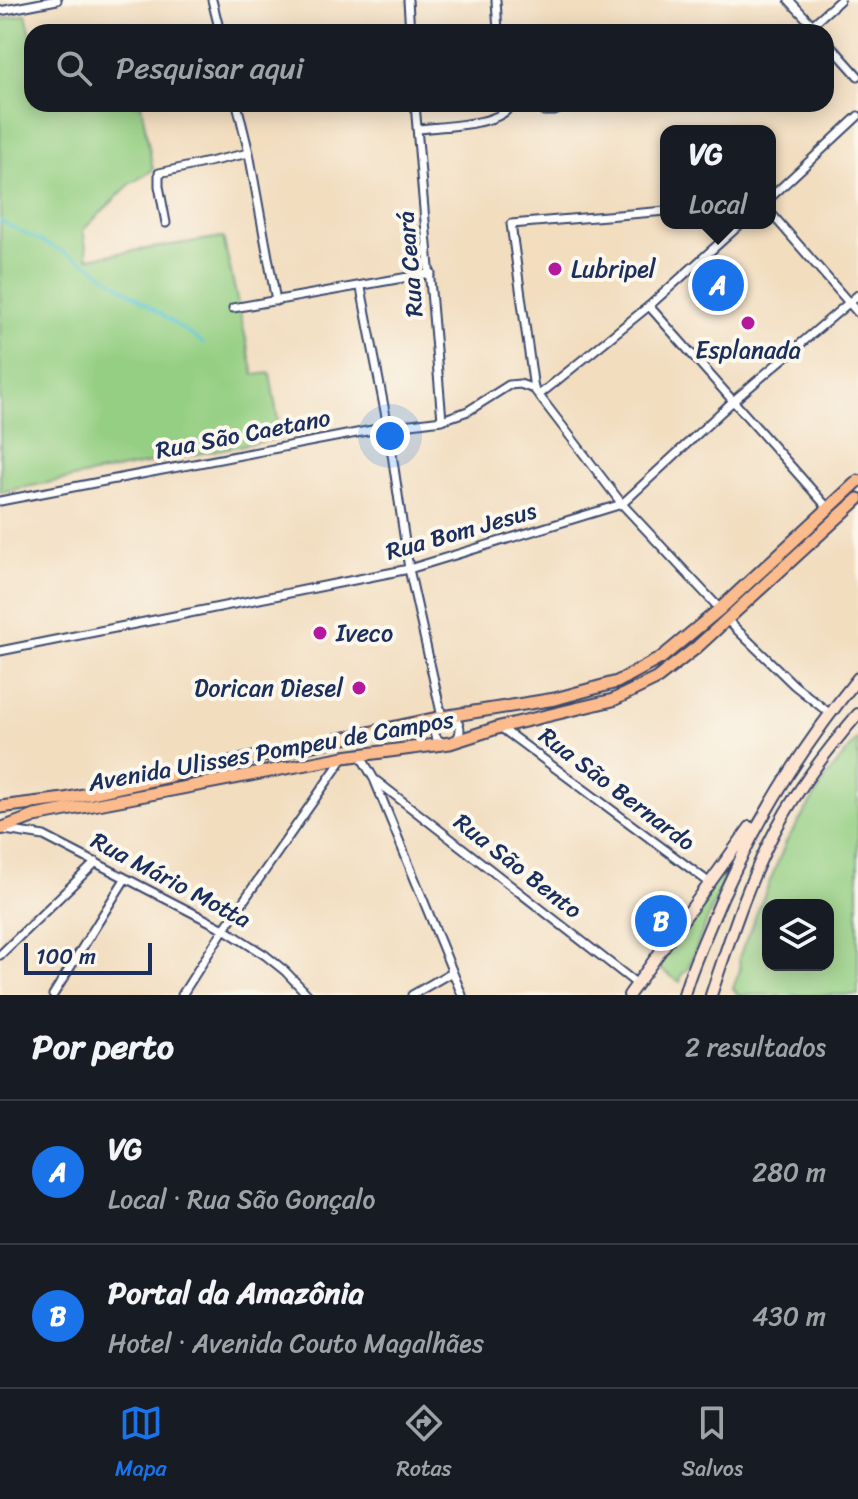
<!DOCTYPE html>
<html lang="pt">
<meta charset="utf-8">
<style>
body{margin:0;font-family:Sriracha,sans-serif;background:#242831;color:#f1f3f6}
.controls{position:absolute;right:24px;bottom:24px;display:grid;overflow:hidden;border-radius:16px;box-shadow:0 4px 20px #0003}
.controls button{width:72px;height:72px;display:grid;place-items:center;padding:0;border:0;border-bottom:2px solid #363941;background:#171b24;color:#f1f3f6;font:40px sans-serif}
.scale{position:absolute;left:24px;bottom:20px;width:128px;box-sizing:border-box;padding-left:8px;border:4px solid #1b2f5e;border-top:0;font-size:22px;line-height:28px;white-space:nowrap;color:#1b2f5e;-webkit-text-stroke:6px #fbf7ec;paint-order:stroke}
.you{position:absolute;left:390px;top:436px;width:28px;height:28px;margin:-20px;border:6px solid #fff;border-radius:50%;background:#1a73e8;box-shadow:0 0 0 12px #1a73e833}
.badge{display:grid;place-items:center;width:52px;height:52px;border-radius:50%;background:#1a73e8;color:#fff;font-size:26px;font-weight:700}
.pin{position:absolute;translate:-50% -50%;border:4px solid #fff;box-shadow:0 2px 8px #0006}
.popup{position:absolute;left:660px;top:125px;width:116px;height:104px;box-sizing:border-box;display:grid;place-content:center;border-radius:16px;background:#171b24;filter:drop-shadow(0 2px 6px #0005);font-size:26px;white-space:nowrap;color:#9ea1a6}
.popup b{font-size:30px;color:#f1f3f6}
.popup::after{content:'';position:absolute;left:50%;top:100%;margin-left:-16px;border:16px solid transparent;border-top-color:#171b24}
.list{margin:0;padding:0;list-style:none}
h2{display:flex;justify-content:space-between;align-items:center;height:104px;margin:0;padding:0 32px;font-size:34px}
h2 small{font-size:26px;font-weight:400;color:#9ea1a6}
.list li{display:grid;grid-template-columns:52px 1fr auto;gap:24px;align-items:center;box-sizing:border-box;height:144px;padding:0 32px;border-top:2px solid #363941}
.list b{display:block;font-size:30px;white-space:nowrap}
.list p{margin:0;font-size:26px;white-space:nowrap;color:#9ea1a6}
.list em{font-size:26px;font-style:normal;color:#9ea1a6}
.icon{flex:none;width:44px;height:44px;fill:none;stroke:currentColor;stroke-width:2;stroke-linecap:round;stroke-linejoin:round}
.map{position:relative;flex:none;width:858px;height:995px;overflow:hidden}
.search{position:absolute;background:#171b24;box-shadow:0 4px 20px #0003;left:24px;right:24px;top:24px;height:88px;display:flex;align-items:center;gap:20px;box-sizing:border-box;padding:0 28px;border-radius:24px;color:#9ea1a6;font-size:30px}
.sheet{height:392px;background:#171b24}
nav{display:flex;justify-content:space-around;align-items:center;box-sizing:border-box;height:112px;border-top:2px solid #363941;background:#171b24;font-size:22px;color:#9ea1a6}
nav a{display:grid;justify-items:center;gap:4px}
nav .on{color:#1a73e8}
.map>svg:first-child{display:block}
.green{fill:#95cf83;stroke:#587f70;stroke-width:2;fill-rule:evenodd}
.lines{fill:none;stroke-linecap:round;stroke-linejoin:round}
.stream{stroke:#58c5d0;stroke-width:3}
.minor-casing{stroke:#3b496d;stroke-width:11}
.secondary-casing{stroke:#3b496d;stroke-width:14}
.primary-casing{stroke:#3b496d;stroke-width:15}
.minor{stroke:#fff;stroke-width:7}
.secondary{stroke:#fde4d1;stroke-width:10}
.primary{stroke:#fbbb8d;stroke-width:11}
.poi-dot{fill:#b5179e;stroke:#fbf7ec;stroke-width:3}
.labels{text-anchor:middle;stroke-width:8;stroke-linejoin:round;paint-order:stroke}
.street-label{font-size:24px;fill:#1b2f5e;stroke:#fbf7ec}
.poi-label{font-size:24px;fill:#1b2f5e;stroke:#fbf7ec;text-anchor:start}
</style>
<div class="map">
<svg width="858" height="995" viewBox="0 0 858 995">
<rect width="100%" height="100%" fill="#fbf7ec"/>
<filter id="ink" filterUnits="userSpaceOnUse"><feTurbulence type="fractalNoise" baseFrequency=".0125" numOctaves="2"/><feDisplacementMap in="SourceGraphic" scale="16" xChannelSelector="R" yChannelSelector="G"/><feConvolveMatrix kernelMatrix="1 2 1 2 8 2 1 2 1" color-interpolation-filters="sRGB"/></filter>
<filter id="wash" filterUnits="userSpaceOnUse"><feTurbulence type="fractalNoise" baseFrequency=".006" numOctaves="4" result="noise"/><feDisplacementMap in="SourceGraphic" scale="32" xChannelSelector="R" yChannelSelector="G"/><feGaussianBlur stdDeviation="1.8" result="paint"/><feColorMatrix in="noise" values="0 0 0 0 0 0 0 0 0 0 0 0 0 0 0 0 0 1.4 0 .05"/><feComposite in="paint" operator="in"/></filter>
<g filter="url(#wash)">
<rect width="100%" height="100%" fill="#f2ddbf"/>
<path class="green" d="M26,14L32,39V104H141L153,170L130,184L83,230L88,258L223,237L254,375L270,373L281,438L0,492V20Z
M858,738V995H738L733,988L740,970L739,957L786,842L828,775ZM828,905V965H768V905Z
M722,873L725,876L687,970L682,974L680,982L654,965Z"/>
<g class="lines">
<path class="stream" d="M0,221L88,264L203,343"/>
</g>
</g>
<g filter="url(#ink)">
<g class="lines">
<defs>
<path id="minor" d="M212,0L220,32
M408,0L410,32
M496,0L498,32
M789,0L819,32
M0,11L57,0
M804,32L840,0
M826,40L858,76
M237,104L249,153L276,301
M415,104L442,420
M536,104L542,111H554L572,104
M418,129C440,126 503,126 511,104
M770,198L858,116
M770,212L858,313
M166,223L159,186V173L249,153
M361,288L388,427L409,569L442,717
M649,306L828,508
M233,308L431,273
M534,389L511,224L666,211
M539,395L649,306L742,223
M0,501L388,427L442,420L468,411L509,385L520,384L534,389L622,504L720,609
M726,619L794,685L829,713
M0,651L409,569L622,504L732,402L858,295
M434 730a13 13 0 1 1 26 0a13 13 0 1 1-26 0Z
M500,727L710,883
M360,755L374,779L462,995
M374,779L637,984
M5,830L44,836L224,929L265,955L285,971L308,995
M0,955L96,862
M53,995L125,879
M182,995L224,929L344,757
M412,995L452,972"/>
<path id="secondary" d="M629,995L750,827
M684,995C690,971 701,948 710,926C747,836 797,753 858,678
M711,995C730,939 748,881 776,829C798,788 828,749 858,714"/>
<path id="primary" d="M0,807L64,799L442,717L555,699L617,682L661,658L720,609L858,481
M0,829L35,816L344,757L450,743L500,727L613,700L656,679L697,647L858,499"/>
</defs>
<use href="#minor" class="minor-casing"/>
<use href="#secondary" class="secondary-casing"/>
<use href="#primary" class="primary-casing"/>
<use href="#minor" class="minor"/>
<use href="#secondary" class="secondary"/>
<use href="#primary" class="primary"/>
</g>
</g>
<g class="poi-dot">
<circle cx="555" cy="269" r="8"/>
<circle cx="748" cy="323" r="8"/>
<circle cx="320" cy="633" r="8"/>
<circle cx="359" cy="688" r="8"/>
</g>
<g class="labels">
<g class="street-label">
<text transform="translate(410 264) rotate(-95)" y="8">Rua Ceará</text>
<text transform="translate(243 434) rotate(-11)" y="8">Rua São Caetano</text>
<text transform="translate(461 531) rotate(-16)" y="8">Rua Bom Jesus</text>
<text transform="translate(271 751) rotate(-10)" y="8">Avenida Ulisses Pompeu de Campos</text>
<text transform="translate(617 789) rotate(37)" y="8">Rua São Bernardo</text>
<text transform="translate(518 866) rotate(38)" y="8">Rua São Bento</text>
<text transform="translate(171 880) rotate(28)" y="8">Rua Mário Motta</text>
</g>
<g class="poi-label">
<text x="571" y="277">Lubripel</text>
<text x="748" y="358" text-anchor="middle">Esplanada</text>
<text x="336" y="641">Iveco</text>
<text x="343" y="696" text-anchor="end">Dorican Diesel</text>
</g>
</g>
</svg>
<div class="controls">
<button><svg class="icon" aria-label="layers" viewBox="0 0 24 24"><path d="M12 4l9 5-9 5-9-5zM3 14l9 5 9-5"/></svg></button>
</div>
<div class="scale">100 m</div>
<div class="you"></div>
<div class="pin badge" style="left:718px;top:285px">A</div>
<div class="popup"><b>VG</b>Local</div>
<div class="pin badge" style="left:661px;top:921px">B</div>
<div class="search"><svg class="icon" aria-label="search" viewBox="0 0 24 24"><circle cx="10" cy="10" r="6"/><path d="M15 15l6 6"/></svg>Pesquisar aqui</div>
</div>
<section class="sheet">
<h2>Por perto<small>2 resultados</small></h2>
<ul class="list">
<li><span class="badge">A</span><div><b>VG</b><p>Local · Rua São Gonçalo</p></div><em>280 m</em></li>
<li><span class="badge">B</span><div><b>Portal da Amazônia</b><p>Hotel · Avenida Couto Magalhães</p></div><em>430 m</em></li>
</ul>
</section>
<nav>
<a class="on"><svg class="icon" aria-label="map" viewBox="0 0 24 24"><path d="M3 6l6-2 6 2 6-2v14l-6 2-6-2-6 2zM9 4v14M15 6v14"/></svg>Mapa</a>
<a><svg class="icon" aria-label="directions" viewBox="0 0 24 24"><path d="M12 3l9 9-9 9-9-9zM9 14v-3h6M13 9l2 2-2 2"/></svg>Rotas</a>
<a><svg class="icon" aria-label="saved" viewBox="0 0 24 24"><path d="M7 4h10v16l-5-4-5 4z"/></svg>Salvos</a>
</nav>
